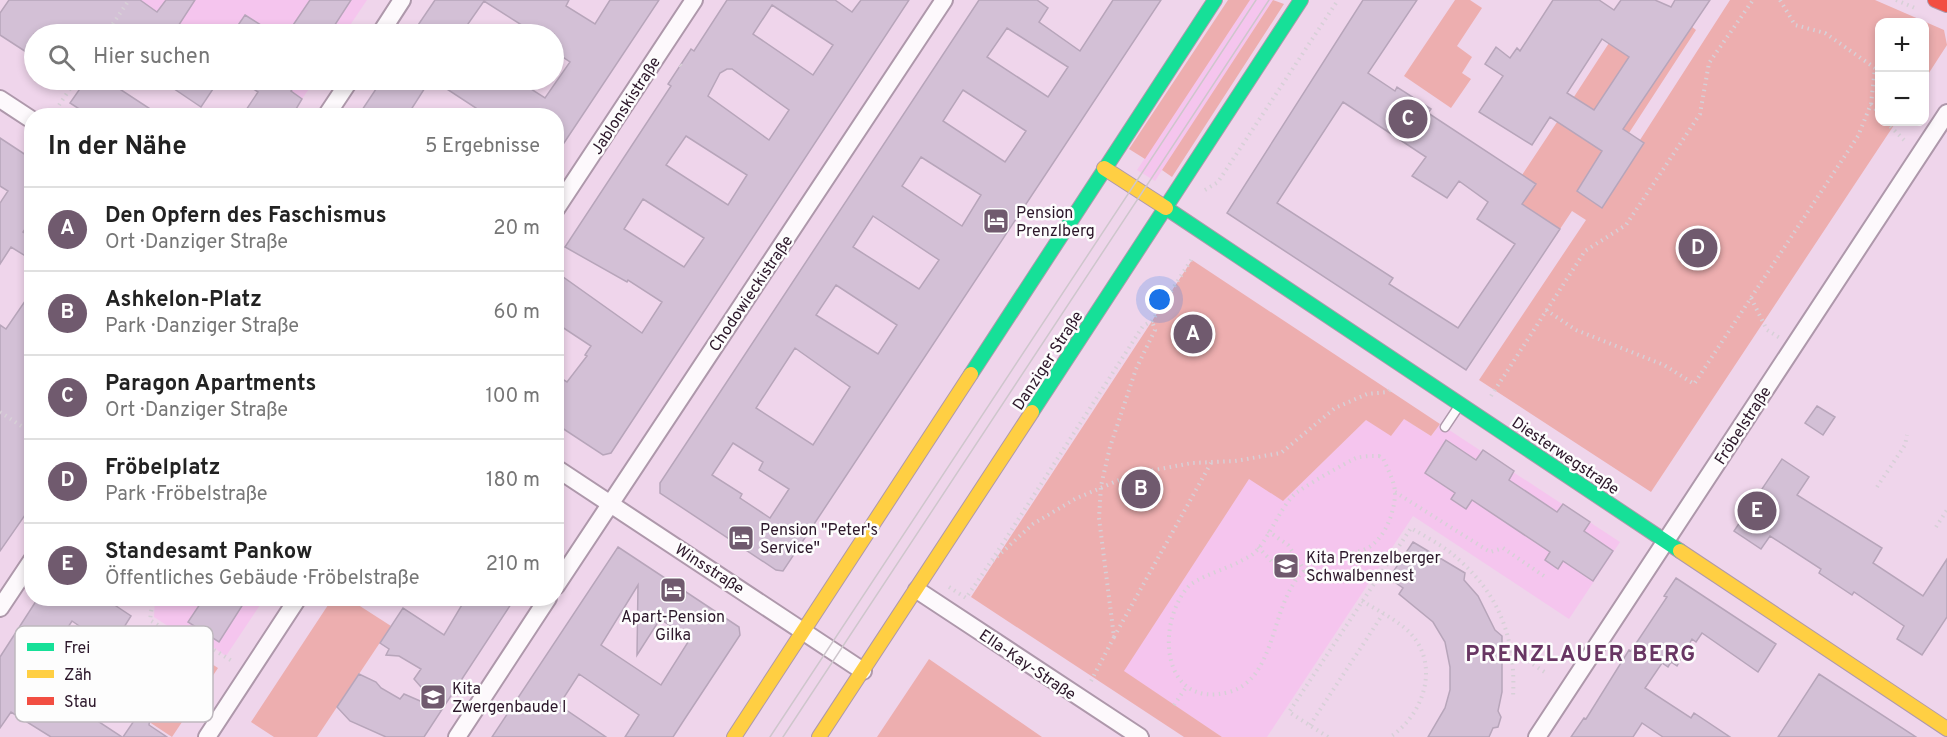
<!DOCTYPE html>
<html lang="de">
<meta charset="utf-8">
<style>
body{margin:0;font-family:Overpass,sans-serif;background:#f2f2f2;color:#222}
.controls{position:absolute;right:18px;top:18px;display:grid;overflow:hidden;border-radius:12px;box-shadow:0 3px 9px #0003}
.controls button{width:54px;height:54px;display:grid;place-items:center;padding:0;border:0;border-bottom:2px solid #e0e0e0;background:#fff;color:#222;font:30px sans-serif}
.you{position:absolute;left:1160px;top:300px;width:21px;height:21px;margin:-15px;border:4px solid #fff;border-radius:50%;background:#1a73e8;box-shadow:0 0 0 9px #1a73e833}
.badge{display:grid;place-items:center;width:39px;height:39px;border-radius:50%;background:#705a6e;color:#fff;font-size:20px;font-weight:700}
.pin{position:absolute;translate:-50% -50%;border:3px solid #fff;box-shadow:0 2px 6px #0006}
.list{margin:0;padding:0;list-style:none}
h2{display:flex;justify-content:space-between;align-items:center;height:78px;margin:0;padding:0 24px;font-size:26px}
h2 small{font-size:20px;font-weight:400;color:#767676}
.list li{display:grid;grid-template-columns:39px 1fr auto;gap:18px;align-items:center;box-sizing:border-box;height:84px;padding:0 24px;border-top:2px solid #e0e0e0}
.list b{display:block;font-size:22px;white-space:nowrap}
.list p{margin:0;font-size:20px;white-space:nowrap;color:#767676}
.list em{font-size:20px;font-style:normal;color:#767676}
.icon{flex:none;width:33px;height:33px;fill:none;stroke:currentColor;stroke-width:2;stroke-linecap:round;stroke-linejoin:round}
.map{position:relative;flex:none;width:1947px;height:737px;overflow:hidden}
.search{position:absolute;background:#fff;box-shadow:0 3px 9px #0003;left:24px;top:24px;width:540px;height:66px;display:flex;align-items:center;gap:15px;box-sizing:border-box;padding:0 21px;border-radius:33px;color:#767676;font-size:22px}
.panel{position:absolute;background:#fff;box-shadow:0 3px 9px #0003;left:24px;top:108px;width:540px;height:498px;border-radius:24px}
.map>svg:first-child{display:block}
.built{fill:#f5c5ee}
.green{fill:#edaeaf}
.building{fill:#d3c0d6;stroke:#b7a5ba;stroke-width:1.5;fill-rule:evenodd}
.lines{fill:none;stroke-linecap:round;stroke-linejoin:round}
.lane-casing{stroke:#ae98ab;stroke-width:11}
.street-casing{stroke:#ae98ab;stroke-width:20}
.fast-casing{stroke:#ae98ab;stroke-width:16}
.slow-casing{stroke:#ae98ab;stroke-width:16}
.jam-casing{stroke:#ae98ab;stroke-width:16}
.path{stroke:#d7d0d7;stroke-width:4;stroke-dasharray:1.5 4.5;stroke-linecap:butt}
.lane{stroke:#fdf9fc;stroke-width:8}
.street{stroke:#fdf9fc;stroke-width:16}
.fast{stroke:#16e098;stroke-width:14}
.slow{stroke:#ffcf43;stroke-width:14}
.jam{stroke:#f24e42;stroke-width:14}
.tram{stroke:#cec6cc;stroke-width:1.5}
.labels{text-anchor:middle;stroke-width:5;stroke-linejoin:round;paint-order:stroke}
.street-label{font-size:16px;fill:#2c172a;stroke:#fdfdfd}
.poi-label{font-size:16px;fill:#2c172a;stroke:#fdfdfd;text-anchor:start}
.district-label{font-size:22px;font-weight:bold;letter-spacing:1.5px;fill:#683663;stroke:#fdfdfd}
.key{fill:#fdfdfd;stroke:#beb8be;stroke-width:1.5}
.key-label{font-size:16px;fill:#2c172a}
</style>
<div class="map">
<svg width="1947" height="737" viewBox="0 0 1947 737">
<rect width="100%" height="100%" fill="#efd5eb"/>
<path class="built" d="M140,0H367L344,34H191Z
M1250,0H1273L1155,181L1137,170Z
M274,80H315L302,99Z
M1404,419L1431,436L1440,424L1620,542L1569,619L1413,516L1267,737H1222L1123,671L1249,478L1284,500L1366,420Z
M155,599H264L226,656L192,633L188,639L154,617Z"/>
<path class="green" d="M1228,0H1250L1145,159L1129,149Z
M1273,0L1284,4L1172,177L1162,170Z
M1455,0H1470L1482,8L1457,46L1472,57L1462,73L1471,79L1451,108L1404,76Z
M1730,0H1875L1944,30L1947,45L1925,79L1924,22H1880V122H1896L1651,492L1479,380L1586,220L1572,211L1560,229L1522,204V175L1563,113L1573,132L1602,151L1577,191L1602,208L1644,143L1640,140Z
M1691,26L1696,30L1629,133L1589,107L1568,106L1609,43Z
M1192,260L1440,424L1431,436L1404,419L1391,436L1366,420L1283,501L1249,479L1124,671L1222,737H1184L971,597Z
M332,599H349L391,626L317,737H274L251,722Z
M159,629L218,668L172,737L113,698Z
M929,659L1042,737H877Z"/>
<path class="building" d="M9,0H140L157,12L166,0H195L173,34H34V57L0,35V13Z
M310,0H351L329,34H287Z
M435,0H569L566,6L595,24L610,0H659L556,155V116H472L476,108L433,80H517L545,98L570,62L554,51V34H524L528,29L484,1L461,34H412Z
M727,0H835L852,12L861,0H909L611,453L603,455L556,424V375L567,382L587,356L585,355L591,346L556,323V272L642,333L662,302L628,280L627,282L565,247L671,86L668,84L691,49L694,51ZM772,5L833,45L813,75L753,34ZM727,69H732L789,110L769,140L708,96L720,73ZM686,136L747,175L728,205L666,165ZM643,199L704,238L684,267L624,229Z
M979,0H1037L1048,8L1039,22L1080,51L1113,0H1161L783,571L776,570L660,493V483ZM1007,28L1068,67L1048,97L987,57ZM963,90L1026,131L1005,162L943,121ZM921,157L981,195L962,226L902,186ZM873,216L939,260L919,289L853,247ZM836,285L897,325L878,354L816,315ZM795,348L850,387L813,445L756,408ZM733,443L763,462L759,470L789,489L770,518L740,498L742,494L712,475Z
M1363,0H1417L1368,73L1395,91L1397,87L1431,109L1428,113L1536,184L1522,204L1560,229L1466,370L1227,213ZM1343,102L1426,157L1412,176L1447,198L1459,181L1488,202L1477,219L1515,244L1458,328L1389,284L1393,278L1277,203Z
M1553,0H1599L1614,10L1621,0H1655L1671,7L1675,0H1710L1623,129L1644,143L1602,208L1577,191L1602,151L1550,117L1532,145L1479,112L1503,76L1485,64L1496,47L1510,58L1517,48L1520,51ZM1602,39L1629,57L1594,110L1567,93Z
M245,15L275,34H232Z
M86,80H106L161,116H90L70,103Z
M161,80H219L201,107Z
M239,80H299L291,91L302,99L292,116H242L258,92Z
M382,80H430L407,116H358Z
M0,138L32,159V219L23,232L32,238V260L11,247L0,264V203L8,191L0,186Z
M32,291V505L0,551V325L6,329Z
M1817,406L1835,417L1823,435L1805,423Z
M1446,440L1476,460L1483,450L1514,471L1509,480L1557,512L1563,504L1590,522L1584,531L1613,551L1593,581L1563,561L1558,569L1545,560L1550,552L1472,500L1466,509L1451,499L1455,493L1425,473Z
M1782,459L1809,477L1797,495L1882,548L1873,563L1923,596L1947,559V617L1922,655L1897,639L1904,626L1854,592L1852,595L1819,573L1821,569L1770,536L1761,549L1734,531Z
M1413,542L1465,573L1464,580L1478,596L1495,630L1502,636V692L1498,711L1501,717L1498,727L1493,728L1489,737H1428L1445,708L1450,690V667L1445,642L1433,622L1399,594L1403,588L1389,578Z
M618,547L739,627L740,635L684,720L673,737H625L639,715L579,674L559,705L606,737H492ZM638,585L637,655L660,619L690,639L661,685L601,645Z
M1676,578L1776,644L1758,672L1702,633L1696,642L1692,639L1677,666L1671,662L1668,667L1662,663L1645,688L1691,718L1694,713L1730,737H1663L1642,723L1633,737H1571L1584,718L1586,719L1629,650L1631,651L1667,597L1664,596Z
M38,598H104L131,616L121,632L143,647L119,686L116,684L93,718L122,737H51L11,712L0,728V657ZM72,621L114,650L98,672L102,675L78,711L32,682Z
M204,598H247L219,642L188,622Z
M466,598H515L424,737H386L350,721L337,707L359,674L376,682L381,688L400,699L404,694L441,710L414,679L421,669L399,656L386,655L389,649L380,643L403,608L444,635Z
M1819,674L1916,737H1778Z
M153,693L149,725L167,737H123Z"/>
<g class="lines">
<defs>
<path id="lane" d="M1445,427L1459,406"/>
<path id="street" d="M380,34L402,0
M0,99L32,120
M326,116L350,80
M556,209L694,0
M556,468L863,671
M556,586L944,0
M917,590L1140,737
M0,608L32,560
M207,737L298,598
M457,737L548,598
M1537,737L1947,113"/>
<path id="fast" d="M1166,208L1680,551
M971,374L1215,0
M1032,412L1301,0"/>
<path id="slow" d="M1104,168L1166,208
M1680,551L1947,729
M734,737L971,374
M819,737L1032,412"/>
<path id="jam" d="M1935,0L1947,5"/>
</defs>
<use href="#lane" class="lane-casing"/>
<use href="#street" class="street-casing"/>
<use href="#fast" class="fast-casing"/>
<use href="#slow" class="slow-casing"/>
<use href="#jam" class="jam-casing"/>
<path class="path" d="M1896,0L1915,8
M106,34L129,0
M680,65L683,68
M1871,104L1880,114
M59,105L76,80
M1886,122L1906,142
M1205,190L1218,182L1338,0
M1751,298L1767,330L1780,338
M1546,310L1576,330L1664,365L1694,384L1858,136L1871,104L1875,68L1825,33L1795,25L1780,0
M1491,396L1585,251L1626,225L1700,114L1709,63L1753,0
M0,412L32,433
M1379,456L1383,458C1387,468 1395,482 1395,493C1395,514 1382,546 1360,551C1341,556 1316,557 1302,573C1270,605 1277,679 1229,692C1162,710 1155,625 1188,587C1196,578 1225,569 1237,563C1242,560 1248,558 1253,554C1267,543 1279,509 1294,495C1299,489 1349,461 1356,458C1363,456 1372,456 1379,456Z
M1877,487L1905,445L1907,435
M1395,492L1490,552L1503,548L1544,576
M1936,527L1947,510
M1268,531L1288,545L1305,571
M1258,547L1280,570L1297,580
M992,560L1143,326L1152,321L1193,257
M949,587L966,598L990,563L1033,524L1075,499L1133,474L1192,463L1235,461L1281,453L1335,408L1367,394L1388,392L1392,387
M153,598L150,620L192,646L203,643L232,661
M1362,601C1377,610 1393,618 1406,629C1442,661 1425,714 1390,737
M1114,637L1211,463
M192,646L184,659L194,666L179,690L196,701
M1513,651L1546,673
M1091,681L1114,637L1099,518L1101,486L1110,447L1136,369L1155,330L1152,321
M172,692L193,705
M1174,705L1187,686
M1310,725L1383,614
M1328,737L1289,712L1411,528C1426,537 1444,546 1457,558C1501,596 1516,641 1513,697"/>
<use href="#lane" class="lane"/>
<use href="#street" class="street"/>
<use href="#fast" class="fast"/>
<use href="#slow" class="slow"/>
<use href="#jam" class="jam"/>
<path class="tram" d="M770,737L1256,0
M783,737L1269,0"/>
</g>
<defs>
<symbol id="hotel-square" viewBox="-11 -11 22 22"><rect x="-9" y="-9" width="18" height="18" rx="4" fill="#705a6e" stroke="#fdfdfd"/><path d="M-6-4.5h1.5V1H6V5H4.5V3h-9V5H-6ZM-4 0a1.8 1.8 0 1 1 3.6 0ZM.5 0V-2.5h3Q6-2.5 6 0Z" fill="#fff"/></symbol>
<symbol id="school-square" viewBox="-11 -11 22 22"><rect x="-9" y="-9" width="18" height="18" rx="4" fill="#705a6e" stroke="#fdfdfd"/><path d="M0-5L7-2L0 1L-7-2ZM-4 1L0 2.5L4 1V4Q0 6-4 4Z" fill="#fff"/></symbol>
</defs>
<g fill-rule="evenodd">
<use href="#hotel-square" x="981" y="206" width="30" height="30"/>
<use href="#hotel-square" x="726" y="523" width="30" height="30"/>
<use href="#school-square" x="1271" y="551" width="30" height="30"/>
<use href="#hotel-square" x="658" y="575" width="30" height="30"/>
<use href="#school-square" x="418" y="682" width="30" height="30"/>
</g>
<g class="labels">
<g class="street-label">
<text transform="translate(625 105) rotate(-57)" y="6">Jablonskistraße</text>
<text transform="translate(750 293) rotate(-56)" y="6">Chodowieckistraße</text>
<text transform="translate(1047 360) rotate(-57)" y="6">Danziger Straße</text>
<text transform="translate(1742 425) rotate(-57)" y="6">Fröbelstraße</text>
<text transform="translate(1566 455) rotate(34)" y="6">Diesterwegstraße</text>
<text transform="translate(710 568) rotate(33)" y="6">Winsstraße</text>
<text transform="translate(1028 664) rotate(34)" y="6">Ella-Kay-Straße</text>
</g>
<g class="poi-label">
<text x="1016" y="218">Pension<tspan x="1016" dy="18">Prenzlberg</tspan></text>
<text x="760" y="535">Pension "Peter's<tspan x="760" dy="18">Service"</tspan></text>
<text x="1306" y="563">Kita Prenzelberger<tspan x="1306" dy="18">Schwalbennest</tspan></text>
<text x="673" y="622" text-anchor="middle">Apart-Pension<tspan x="673" dy="18">Gilka</tspan></text>
<text x="452" y="694">Kita<tspan x="452" dy="18">Zwergenbaude I</tspan></text>
</g>
<g class="district-label">
<text x="1581" y="661">PRENZLAUER BERG</text>
</g>
</g>
<rect x="15" y="626" width="198" height="96" rx="9" class="key"/>
<rect x="27" y="643" width="27" height="8" fill="#16e098"/>
<rect x="27" y="670" width="27" height="8" fill="#ffcf43"/>
<rect x="27" y="697" width="27" height="8" fill="#f24e42"/>
<g class="key-label">
<text x="64" y="653">Frei</text>
<text x="64" y="680">Zäh</text>
<text x="64" y="707">Stau</text>
</g>
</svg>
<div class="controls">
<button>+</button>
<button>−</button>
</div>
<div class="you"></div>
<div class="pin badge" style="left:1193px;top:334px">A</div>
<div class="pin badge" style="left:1141px;top:489px">B</div>
<div class="pin badge" style="left:1408px;top:119px">C</div>
<div class="pin badge" style="left:1698px;top:248px">D</div>
<div class="pin badge" style="left:1757px;top:511px">E</div>
<div class="search"><svg class="icon" aria-label="search" viewBox="0 0 24 24"><circle cx="10" cy="10" r="6"/><path d="M15 15l6 6"/></svg>Hier suchen</div>
<section class="panel">
<h2>In der Nähe<small>5 Ergebnisse</small></h2>
<ul class="list">
<li><span class="badge">A</span><div><b>Den Opfern des Faschismus</b><p>Ort · Danziger Straße</p></div><em>20 m</em></li>
<li><span class="badge">B</span><div><b>Ashkelon-Platz</b><p>Park · Danziger Straße</p></div><em>60 m</em></li>
<li><span class="badge">C</span><div><b>Paragon Apartments</b><p>Ort · Danziger Straße</p></div><em>100 m</em></li>
<li><span class="badge">D</span><div><b>Fröbelplatz</b><p>Park · Fröbelstraße</p></div><em>180 m</em></li>
<li><span class="badge">E</span><div><b>Standesamt Pankow</b><p>Öffentliches Gebäude · Fröbelstraße</p></div><em>210 m</em></li>
</ul>
</section>
</div>
